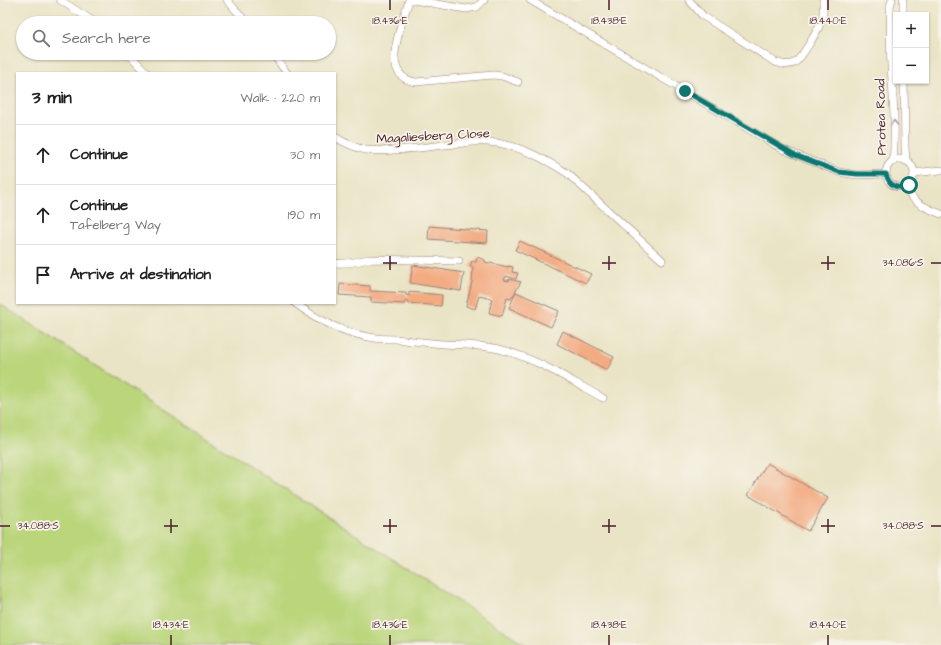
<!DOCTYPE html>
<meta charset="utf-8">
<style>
body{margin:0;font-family:"Architects Daughter",sans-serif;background:#f6f6f6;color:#222}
.controls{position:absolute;right:12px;top:12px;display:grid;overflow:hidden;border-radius:0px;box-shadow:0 1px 3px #0004}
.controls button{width:36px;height:36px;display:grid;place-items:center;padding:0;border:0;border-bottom:1px solid #e0e0e0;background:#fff;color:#222;font:20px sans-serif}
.stop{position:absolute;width:12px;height:12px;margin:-9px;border:3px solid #0f766e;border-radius:50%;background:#fff}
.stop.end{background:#0f766e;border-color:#fff;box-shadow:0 1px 4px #0008}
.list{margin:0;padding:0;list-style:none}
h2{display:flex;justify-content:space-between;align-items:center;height:52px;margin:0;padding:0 16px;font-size:17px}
h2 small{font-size:13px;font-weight:400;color:#767676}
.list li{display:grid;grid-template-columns:26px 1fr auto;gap:12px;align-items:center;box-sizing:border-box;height:60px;padding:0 16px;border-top:1px solid #e0e0e0}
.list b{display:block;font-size:15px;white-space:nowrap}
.list p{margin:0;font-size:13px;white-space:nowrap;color:#767676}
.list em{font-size:13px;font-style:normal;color:#767676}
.icon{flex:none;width:22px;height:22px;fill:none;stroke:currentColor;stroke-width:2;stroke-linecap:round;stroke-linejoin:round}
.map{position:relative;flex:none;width:941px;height:645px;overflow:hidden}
.search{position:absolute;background:#fff;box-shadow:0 1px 3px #0004;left:16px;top:16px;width:320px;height:44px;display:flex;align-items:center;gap:10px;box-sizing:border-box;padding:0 14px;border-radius:22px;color:#767676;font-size:15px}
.panel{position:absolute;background:#fff;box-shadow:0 1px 3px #0004;left:16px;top:72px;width:320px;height:232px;border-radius:0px}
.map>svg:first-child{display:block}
.green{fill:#bad57a;stroke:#827a52}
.building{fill:#f3ab82}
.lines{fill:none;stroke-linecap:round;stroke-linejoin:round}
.street-casing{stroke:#9a8278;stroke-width:8}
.street{stroke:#fff;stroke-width:7}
.oneway{stroke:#ae9aa0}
.route{stroke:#0f766e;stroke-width:5}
.ticks{fill:none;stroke:#4a1f2b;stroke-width:1.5}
.labels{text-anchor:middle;stroke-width:3.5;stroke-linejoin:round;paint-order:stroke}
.street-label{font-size:13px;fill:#4a1f2b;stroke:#f7f3e8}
.ticks-label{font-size:10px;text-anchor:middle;fill:#4a1f2b;stroke:#f7f3e8;stroke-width:3.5;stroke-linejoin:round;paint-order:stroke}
</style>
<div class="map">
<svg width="941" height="645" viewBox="0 0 941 645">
<rect width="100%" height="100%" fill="#f7f3e8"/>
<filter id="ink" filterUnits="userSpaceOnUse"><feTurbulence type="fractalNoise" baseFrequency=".025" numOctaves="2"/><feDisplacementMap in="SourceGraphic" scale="8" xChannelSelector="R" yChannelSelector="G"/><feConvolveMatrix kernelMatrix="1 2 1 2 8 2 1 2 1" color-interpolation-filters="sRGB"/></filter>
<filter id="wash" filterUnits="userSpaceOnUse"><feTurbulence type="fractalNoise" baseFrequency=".012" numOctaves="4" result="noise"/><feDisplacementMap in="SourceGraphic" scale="16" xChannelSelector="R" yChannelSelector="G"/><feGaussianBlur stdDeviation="0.9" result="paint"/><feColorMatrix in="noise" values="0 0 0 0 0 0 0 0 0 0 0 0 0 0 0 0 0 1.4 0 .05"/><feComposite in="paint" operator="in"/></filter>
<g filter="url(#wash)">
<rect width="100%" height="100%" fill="#eae4c6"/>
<path class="green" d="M0,304L526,645H0Z"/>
<g id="blocks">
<path class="building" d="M429,226L488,231L487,243L428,239Z
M520,241L591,274L586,283L515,250Z
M477,257L485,260V262L508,267V266L513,267L512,272L518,273L516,279L506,276L504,280L509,281V279L521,282L511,299L507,298L502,316L489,313L492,299L479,296L475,309L466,306L472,282L473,267H470L472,261L476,262Z
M413,265L464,273L461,291L410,283Z
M340,284L370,286V291L406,293V295L409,296V292L442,295L441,306L408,303L409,301H405V304L371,302V297L339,295Z
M516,292L559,311L551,327L509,308Z
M563,331L614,357L607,370L557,344Z
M767,463L828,498L808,531L748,495Z"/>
</g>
</g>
<g filter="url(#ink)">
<use href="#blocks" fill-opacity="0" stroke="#9a8278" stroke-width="1"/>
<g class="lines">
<defs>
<path id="street" d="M60,0L96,23
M227,0L247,23
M409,0C403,22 377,77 416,82L493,75L502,76L518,82
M414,0L466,9L477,7L484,0
M530,0L784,150L839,172L857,175L886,174
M689,0L703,16L775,62C782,64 787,66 794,63C801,60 820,27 822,19C824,13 823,6 823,0
M892,0L890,6C891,26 890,46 891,65C893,97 896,130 893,162
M903,15V0
M128,53L147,73
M272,53L287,73
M904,81L905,147L906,161
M335,137C345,143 355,148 366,150C391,153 429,146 455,144C465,143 477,141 488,142C517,144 543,158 567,173L662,260
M886 173a14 14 0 1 1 28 0a14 14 0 1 1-28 0Z
M914,173L941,170
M905,187C912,202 926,208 941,214
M335,263C347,264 357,262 368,259L459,261
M295,303C316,319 342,332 369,337C377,339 387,339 396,339C412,341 428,343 444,344C462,345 481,345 499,349C536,358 569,380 603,398"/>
</defs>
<use href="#street" class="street-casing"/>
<use href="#street" class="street"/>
</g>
<defs><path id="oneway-chevron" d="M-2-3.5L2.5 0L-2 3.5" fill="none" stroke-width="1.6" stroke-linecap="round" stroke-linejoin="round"/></defs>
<use class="oneway" href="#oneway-chevron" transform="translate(894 123) rotate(-90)"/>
</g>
<g class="lines" filter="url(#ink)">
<path class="route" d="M685,91L795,155L839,172L857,174H886C889,186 898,190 909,185"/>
</g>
<path class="ticks" d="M390,0V10M609,0V10M828,0V10M390,256V270M609,256V270M828,256V270M383,263H397M602,263H616M821,263H835M931,263H941M171,519V533M390,519V533M609,519V533M828,519V533M0,526H10M164,526H178M383,526H397M602,526H616M821,526H835M931,526H941M171,635V645M390,635V645M609,635V645M828,635V645"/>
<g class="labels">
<g class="street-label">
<text transform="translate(880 117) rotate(-91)" y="5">Protea Road</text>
<text transform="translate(433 135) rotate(-3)" y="5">Magaliesberg Close</text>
</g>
</g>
<g class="ticks-label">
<text x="390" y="24">18.436°E</text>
<text x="609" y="24">18.438°E</text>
<text x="828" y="24">18.440°E</text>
<text x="903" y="266">34.086°S</text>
<text x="38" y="529">34.088°S</text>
<text x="903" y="529">34.088°S</text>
<text x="171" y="628">18.434°E</text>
<text x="390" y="628">18.436°E</text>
<text x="609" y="628">18.438°E</text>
<text x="828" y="628">18.440°E</text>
</g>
</svg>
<div class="controls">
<button>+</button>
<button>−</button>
</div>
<div class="stop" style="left:909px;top:185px"></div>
<div class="stop end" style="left:685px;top:91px"></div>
<div class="search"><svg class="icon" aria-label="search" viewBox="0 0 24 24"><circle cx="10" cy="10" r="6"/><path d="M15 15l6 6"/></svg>Search here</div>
<section class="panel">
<h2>3 min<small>Walk · 220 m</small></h2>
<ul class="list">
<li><svg class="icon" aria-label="ahead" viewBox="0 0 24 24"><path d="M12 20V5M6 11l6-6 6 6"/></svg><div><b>Continue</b></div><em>30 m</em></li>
<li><svg class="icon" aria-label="ahead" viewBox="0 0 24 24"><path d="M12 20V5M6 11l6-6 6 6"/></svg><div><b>Continue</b><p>Tafelberg Way</p></div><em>190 m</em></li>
<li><svg class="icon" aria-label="arrive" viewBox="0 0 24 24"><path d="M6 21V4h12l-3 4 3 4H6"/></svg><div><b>Arrive at destination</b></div></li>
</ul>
</section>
</div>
